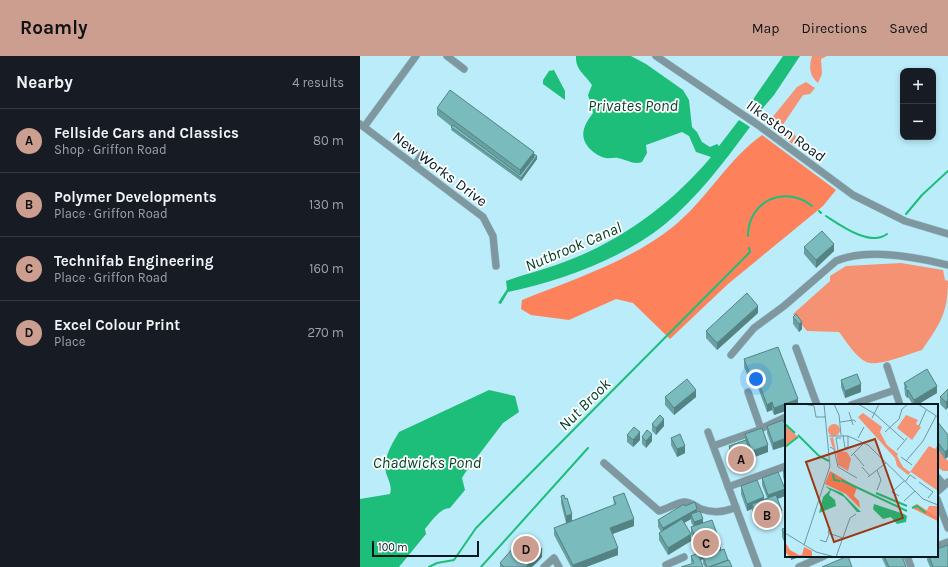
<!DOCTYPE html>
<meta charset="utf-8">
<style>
body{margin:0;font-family:Karla,sans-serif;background:#20242c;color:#f1f3f6}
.controls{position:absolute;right:12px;top:12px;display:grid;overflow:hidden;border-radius:8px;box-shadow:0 2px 6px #0003}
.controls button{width:36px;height:36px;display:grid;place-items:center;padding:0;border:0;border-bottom:1px solid #363941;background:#171b24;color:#f1f3f6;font:20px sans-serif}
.scale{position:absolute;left:12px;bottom:10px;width:107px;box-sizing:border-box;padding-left:4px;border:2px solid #01181f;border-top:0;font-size:11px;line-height:14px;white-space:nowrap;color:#01181f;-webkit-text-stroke:3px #fff;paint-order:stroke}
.you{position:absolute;left:396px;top:323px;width:14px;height:14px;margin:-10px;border:3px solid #fff;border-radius:50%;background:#1a73e8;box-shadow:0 0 0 6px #1a73e833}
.badge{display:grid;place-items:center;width:26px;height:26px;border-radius:50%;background:#cb9e90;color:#111;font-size:13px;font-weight:700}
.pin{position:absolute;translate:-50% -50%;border:2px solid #fff;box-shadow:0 1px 4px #0006}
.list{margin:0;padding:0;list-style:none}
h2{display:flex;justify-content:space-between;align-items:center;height:52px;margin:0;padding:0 16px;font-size:17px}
h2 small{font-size:13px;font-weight:400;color:#9ea1a6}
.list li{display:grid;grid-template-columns:26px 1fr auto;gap:12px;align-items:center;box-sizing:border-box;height:64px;padding:0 16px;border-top:1px solid #363941}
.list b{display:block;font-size:15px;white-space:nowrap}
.list p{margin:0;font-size:13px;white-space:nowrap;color:#9ea1a6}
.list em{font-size:13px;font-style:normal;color:#9ea1a6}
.map{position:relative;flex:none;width:588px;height:511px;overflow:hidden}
header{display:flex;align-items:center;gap:24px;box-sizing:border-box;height:56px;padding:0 20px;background:#cb9e90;color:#111}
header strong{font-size:19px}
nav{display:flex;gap:22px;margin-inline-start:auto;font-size:14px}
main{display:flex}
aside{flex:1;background:#171b24}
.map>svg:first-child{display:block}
.green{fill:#f59273}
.forest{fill:#fd825b}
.water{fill:#1dbe79}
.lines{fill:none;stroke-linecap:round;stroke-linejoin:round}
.stream{stroke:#1dbe79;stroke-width:2}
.minor-casing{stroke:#9ac6d3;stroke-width:8}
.minor{stroke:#7f979f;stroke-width:7}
.wall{fill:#69a1a3}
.shaded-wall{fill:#558384}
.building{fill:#7abbbd;stroke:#558384}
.labels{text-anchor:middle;stroke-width:3.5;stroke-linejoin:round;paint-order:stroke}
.street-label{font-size:15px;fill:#01181f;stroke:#fff}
.water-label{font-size:16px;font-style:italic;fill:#003f24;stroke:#fff}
.inset-river{fill:none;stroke:#1dbe79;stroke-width:2}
.inset-road{fill:none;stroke:#7197a2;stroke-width:1}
.view{fill:#9d3713;fill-opacity:0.15;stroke:#9d3713;stroke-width:2}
.inset-edge{fill:none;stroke:#01181f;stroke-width:2}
</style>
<header>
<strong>Roamly</strong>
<nav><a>Map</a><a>Directions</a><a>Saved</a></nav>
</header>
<main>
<aside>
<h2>Nearby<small>4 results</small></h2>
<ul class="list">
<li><span class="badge">A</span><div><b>Fellside Cars and Classics</b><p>Shop · Griffon Road</p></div><em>80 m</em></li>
<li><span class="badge">B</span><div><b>Polymer Developments</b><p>Place · Griffon Road</p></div><em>130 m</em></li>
<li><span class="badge">C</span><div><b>Technifab Engineering</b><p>Place · Griffon Road</p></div><em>160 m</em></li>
<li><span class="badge">D</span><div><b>Excel Colour Print</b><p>Place</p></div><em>270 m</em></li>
</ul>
</aside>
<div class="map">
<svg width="588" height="511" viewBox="0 0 588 511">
<rect width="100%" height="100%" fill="#bbecfa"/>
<path class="green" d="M452,0H467L461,3L462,18L458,27C449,20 449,10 452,0Z
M446,26L455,32L450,38L443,39L422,70L435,79L438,85L435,90L407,68L437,31Z
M541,207L583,214L585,224L588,225C588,257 580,268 562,294C549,298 522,309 510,307C498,305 486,285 479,276L447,275L433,258L470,225V220L486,210Z
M577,392L588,405V415H583L577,411Z"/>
<path class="forest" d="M402,79L476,134L463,150L368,228L310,283L273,247L256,243L209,264L171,259L161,253L162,244C214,223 269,206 314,170C347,143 368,103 402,79Z"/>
<path class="water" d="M216,0H271L286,8L323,34L329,44L332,71L337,76L342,86L350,91L357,88L359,90L379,64L390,71C364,106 338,141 304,169C262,203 200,225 148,236L141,248L138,247L147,233L146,225C162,219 179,215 196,209C257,188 310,150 351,101L336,96L329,80L322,76L286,89L287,97L282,106C273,109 268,104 258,102C254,101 250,103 246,102C240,101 234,97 230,93C218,80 224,69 233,57L228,39L232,29C225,18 215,14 216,0Z
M423,0H440L414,39L396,60L388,54L394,42Z
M194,14L205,35V44L183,28V24L189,15Z
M129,334L155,340L159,356L143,367L105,417L102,422L105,434L90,452C80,452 71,466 65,473L66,478L39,511H0V443L30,438C33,428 26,422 25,411C25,399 33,386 39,376Z"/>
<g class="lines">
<path class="stream" d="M459,155L461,157
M546,158L562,139L588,115
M466,160C480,169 510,191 527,178
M388,180C388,145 425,128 452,150
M69,511L77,507L94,504L116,472L390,196L389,192
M121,511L228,392"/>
<defs>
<path id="minor" d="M87,0L104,13
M296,0L398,69L493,139L545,165L588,178
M0,68L123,161L133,180L136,210
M4,71L56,0
M55,109L63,97
M436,292L457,349
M371,299L394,272L424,250L476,205C507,191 556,201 588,209
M527,310L540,349
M388,336L401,373
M491,349L535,334
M348,376L398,511
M353,390L396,375L426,361
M244,407L299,455C307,453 316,447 324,446C331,446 335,450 341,453C352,457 365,456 376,451
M577,421L584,429
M368,431L426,410
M577,436L588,426
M577,443L588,472
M577,490L588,486
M547,500L551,511
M184,511L194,502L199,511
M307,511L306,509L324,501
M439,511L464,500"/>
</defs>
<use href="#minor" class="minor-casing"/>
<use href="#minor" class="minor"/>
</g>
<path class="wall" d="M77,52L174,98L177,103L161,125L91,74L92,71L77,59Z
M444,191L474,195L456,212L444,198Z
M398,257L357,294L346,282V275Z
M433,261L442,266V273L439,276L433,268Z
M384,303L438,349L414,359L412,354L407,356L394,321L389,323L384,311Z
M481,324L501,336L485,342L481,331Z
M544,327L577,337L557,349H553L548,341L547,342L545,339Z
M588,333V356V351L586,354L580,348V341Z
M305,341H336L314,359L305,349Z
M423,364L413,394L407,377V370Z
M577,365L588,379L585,403L577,392Z
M292,368L304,370L296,379L292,375Z
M385,378L408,396L392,402V408L375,414L369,397V390L385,384Z
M267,379L280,384L273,391L267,386Z
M282,381L292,385L286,392L282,388Z
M311,382L325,397L317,401L311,389Z
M426,413V430L423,421V414Z
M402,422L425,440L418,443L422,462L398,471L392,455V453L387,455L381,438V430L404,443L407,442L402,429Z
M201,440L212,465L254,449L253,441L274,470L252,478L258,499L226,511H211L194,479V472L206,467L201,447Z
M325,450L337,457L361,494L368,504L372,511H345L343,508V503L331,507V500L338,497L331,478V471L333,470L331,466V463L324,467L331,485L308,499L299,484V477L301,476L298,471V464Z
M426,472V490L422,481V473Z
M521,500H542L546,511H526Z
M567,500H577L588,511H570L567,504Z
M182,501L172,511H140V507Z"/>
<path class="shaded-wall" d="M174,96V104L160,122V114Z
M177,100V103L161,125V122Z
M474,188V195L456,212V204Z
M398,250V257L357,294V287Z
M442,266V273L439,276V268Z
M394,314V321L389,323V316Z
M501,328V336L485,342V335Z
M577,330V337L557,349H554V344Z
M336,334V341L314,359V352Z
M548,334V341L547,342V335Z
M438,343V349H426V355L414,359V352Z
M588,344V351L586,354V346Z
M412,346V354L407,356V349Z
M304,363V370L296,379V372Z
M280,376V384L273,391V384Z
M292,378V385L286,392V385Z
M426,382V390L413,394V387Z
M408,389V396L392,402V408L375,414V407L392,401V395Z
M325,390V397L317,401V393Z
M588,393V401L585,403V396Z
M425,433V440L408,446V439Z
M404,441V449L392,448V453L387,455V448Z
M337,453V460L331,458V463L303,479V472Z
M422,455V462L398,471V464Z
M212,458V465L206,467V460Z
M274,463V470L250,479V472Z
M343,463V470L334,474V466Z
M331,478V485L308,499V492Z
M361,489V496L343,501V503L341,504V496Z
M258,492V499L226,511H213V509Z
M182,493V501L172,511H166Z
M431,500H442L431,504Z"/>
<path class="building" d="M90,34L174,96L160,114L77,52Z
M93,69L160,119L174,101V98L177,100L161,122L91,71Z
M462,175L474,188L456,204L444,191Z
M387,237L398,250L357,287L346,275Z
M436,258L442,266L439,268L433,261Z
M418,291L438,343L414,352L412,346L407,349L394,314L389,316L384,303Z
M567,313L577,330L554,344L548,334L547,335L545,332L547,331L544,327Z
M497,318L501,328L485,335L481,324Z
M327,323L336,334L314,352L305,341Z
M588,333V344L586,346L580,341Z
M300,359L304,363L296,372L292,368Z
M423,364L426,371V382L413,387L407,370Z
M577,365L588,379V393L585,396L577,385Z
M274,371L280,376L273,384L267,379Z
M402,372L408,389L392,395L385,378Z
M287,374L292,378L286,385L282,381Z
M320,378L325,390L317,393L311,382Z
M386,384L392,400L375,407L369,390Z
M426,413V423L423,414Z
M418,416L425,433L408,439L402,422Z
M397,424L404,441L387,448L381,430Z
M264,437L274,463L250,472L258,492L213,509L194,472L256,448L253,441Z
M204,439L205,443L207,442L212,458L206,460L201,440Z
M416,439L422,455L398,464L392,448Z
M335,446L337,453L303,472L298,464L324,448L325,450Z
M340,455L343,463L334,466L331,458Z
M322,463L331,478L308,492L299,477Z
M352,464L361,489L341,496L331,471Z
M426,472V483L422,473Z
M165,478L182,493L166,511H144L140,507Z
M588,489V511H573L569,500H577V493Z
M364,493L368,504L349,511H347L343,501Z
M338,497L343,511H321L334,507L331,500Z
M488,500L492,511H462Z
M524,500H542L546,511H529Z
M369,504L372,511H349Z"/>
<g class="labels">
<g class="street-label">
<text transform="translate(426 75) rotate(36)" y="5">Ilkeston Road</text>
<text transform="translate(80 113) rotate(37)" y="5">New Works Drive</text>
</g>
<g class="water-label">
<text x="273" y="55">Privates Pond</text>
<text transform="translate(213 190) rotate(-23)" y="6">Nutbrook Canal</text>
<text transform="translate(224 348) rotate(-45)" y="6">Nut Brook</text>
<text x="67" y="412">Chadwicks Pond</text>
</g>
</g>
<g transform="translate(425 348)">
<rect width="153" height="153" fill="#bbecfa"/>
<path d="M78,9L97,23L95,28L102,41L113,50L112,52L118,63L125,68L144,42L150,45L153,41V87L126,68L123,71L112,62L110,54L73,13ZM121,11L133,16L131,20L136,23L127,36L112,24ZM43 26a6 6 0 1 1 12 0a6 6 0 1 1-12 0ZM0,21L13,33L0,42ZM48,33L51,47L62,48L66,55L63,67L53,61L51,47L47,42L45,34ZM144,102H153V117L140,110Z" fill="#f59273"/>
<path d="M45,67L72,83L69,92L74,97L75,104L61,90L40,80ZM132,100L153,114V117L129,105L128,102ZM0,138L5,146L14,151H17L19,143L27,147V152H4L0,148Z" fill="#fd825b"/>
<path d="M40,82L57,89L76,108H72L59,93L46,86L44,91L50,96L51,102L34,109L38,93L45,86ZM89,100L119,110L122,112L121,118L112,120L106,113L98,115L88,105Z" fill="#1dbe79"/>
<path class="inset-river" d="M0,20L10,29M13,31L34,52L44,57M0,43L13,33M48,70L49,76L55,77M56,76L122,107M91,89L122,102M127,104L132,102L141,109"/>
<path class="inset-road" d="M19,0L29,2L31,13H41M49,0L54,11L56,31M73,0L90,10L119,36M133,0L153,13M64,8L68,21M87,14L94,0M55,18L69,16L71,18M134,22L141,6M100,28L114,15L117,5L123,0M58,31L60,44L63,43V32M44,32H63L83,41L138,95L153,101M73,34L79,23M45,43L49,45L53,63L72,74M53,46L51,34H56M112,46L122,34M69,50L79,62M66,52L79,39M116,53L127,61M121,57L138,37L151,12M77,63L85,72M92,66L96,76L92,86M83,73L101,59M120,78L125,71L131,75M134,78L148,88L143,94M114,92L107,88L119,77M119,97L130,87M45,123L43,129L58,134M0,129L31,148L50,153M35,136L41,138L44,130M19,141L45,62L39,0M51,153L65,114L71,110"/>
<path class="view" d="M90,35L118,114L49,138L21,58Z"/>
<rect width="153" height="153" class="inset-edge"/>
</g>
</svg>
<div class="controls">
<button>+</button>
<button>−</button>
</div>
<div class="scale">100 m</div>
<div class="you"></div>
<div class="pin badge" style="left:381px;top:403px">A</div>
<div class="pin badge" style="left:407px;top:459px">B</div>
<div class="pin badge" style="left:346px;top:487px">C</div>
<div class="pin badge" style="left:166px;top:493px">D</div>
</div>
</main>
